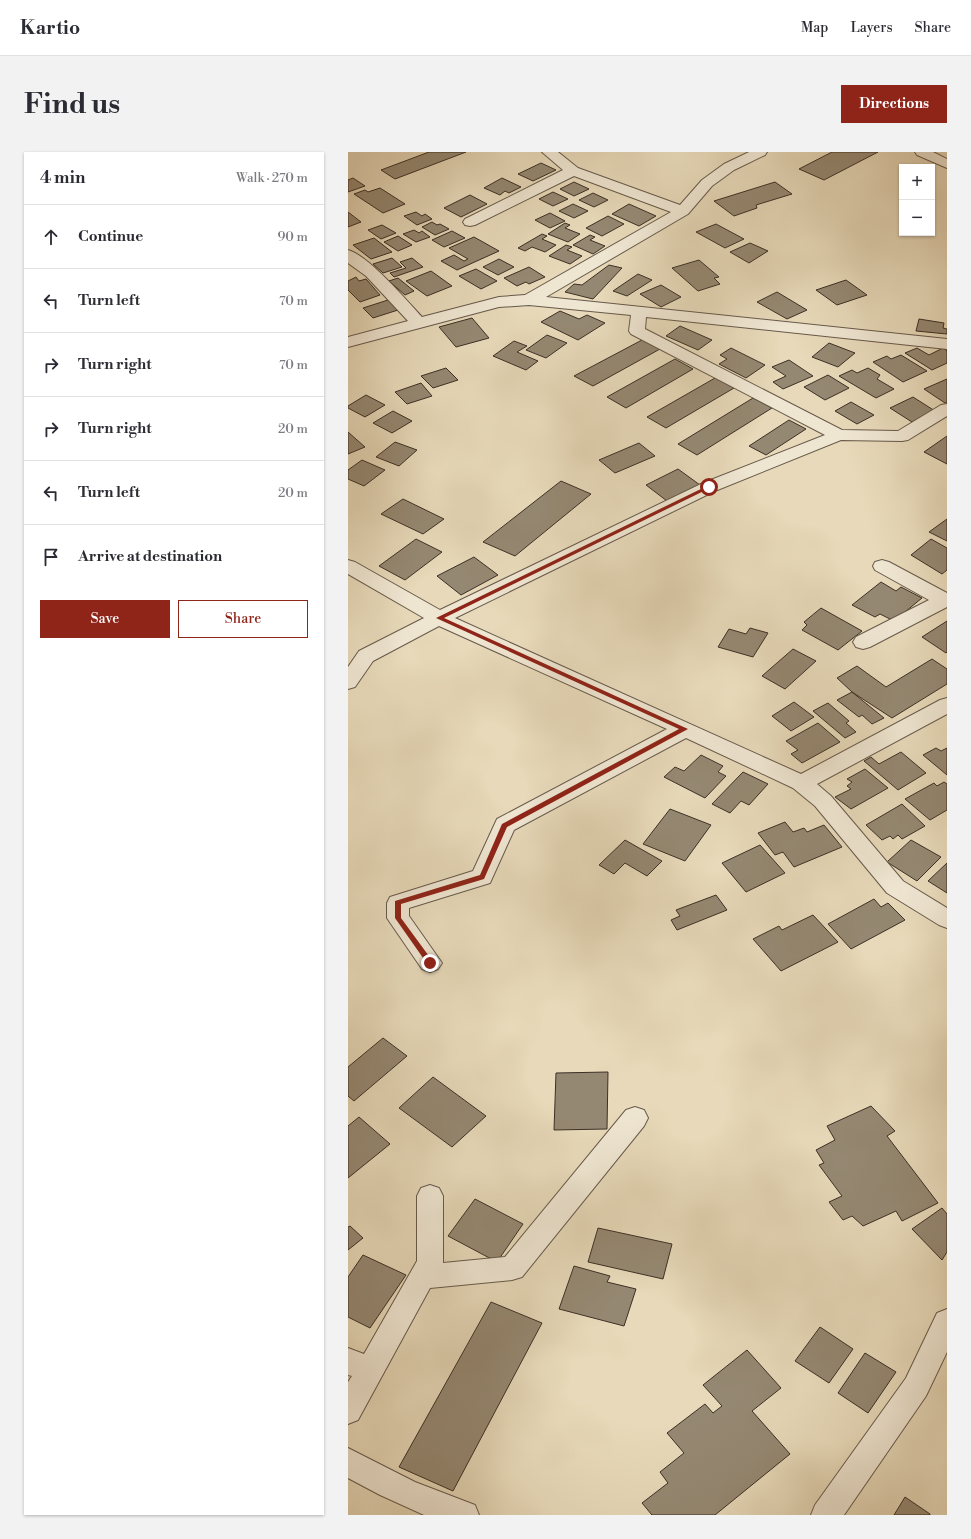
<!DOCTYPE html>
<meta charset="utf-8">
<style>
body{margin:0;font-family:"Libre Bodoni",serif;background:#f2f2f3;color:#2b2b33}
.controls{position:absolute;right:12px;top:12px;display:grid;overflow:hidden;border-radius:0px;box-shadow:0 1px 3px #0004}
.controls button{width:36px;height:36px;display:grid;place-items:center;padding:0;border:0;border-bottom:1px solid #e1e1e2;background:#fff;color:#2b2b33;font:20px sans-serif}
.stop{position:absolute;width:12px;height:12px;margin:-9px;border:3px solid #8f2418;border-radius:50%;background:#fff}
.stop.end{background:#8f2418;border-color:#fff;box-shadow:0 1px 4px #0008}
.list{margin:0;padding:0;list-style:none}
h2{display:flex;justify-content:space-between;align-items:center;height:52px;margin:0;padding:0 16px;font-size:17px}
h2 small{font-size:13px;font-weight:400;color:#7c7c81}
.list li{display:grid;grid-template-columns:26px 1fr auto;gap:12px;align-items:center;box-sizing:border-box;height:64px;padding:0 16px;border-top:1px solid #e1e1e2}
.list b{display:block;font-size:15px;white-space:nowrap}
.list em{font-size:13px;font-style:normal;color:#7c7c81}
.actions{display:flex;gap:8px;padding:12px 16px}
.actions a{flex:1;padding:9px 0;border:1px solid #8f2418;border-radius:0px;text-align:center;font-size:14px;color:#8f2418}
.actions .main{background:#8f2418;color:#fff}
.icon{flex:none;width:22px;height:22px;fill:none;stroke:currentColor;stroke-width:2;stroke-linecap:round;stroke-linejoin:round}
.map{position:relative;flex:none;width:599px;height:1363px;overflow:hidden;border-radius:0px}
header{display:flex;align-items:center;gap:24px;box-sizing:border-box;height:56px;padding:0 20px;background:#fff;border-bottom:1px solid #e1e1e2}
header strong{font-size:19px}
nav{display:flex;gap:22px;margin-inline-start:auto;font-size:14px}
.intro{display:flex;align-items:center;justify-content:space-between;box-sizing:border-box;height:96px;padding:0 24px}
h1{margin:0;font-size:28px}
.button{padding:10px 18px;border-radius:0px;background:#8f2418;color:#fff;font-size:14px;font-weight:700}
main{display:flex;gap:24px;padding:0 24px}
aside{flex:1;background:#fff;border-radius:0px;box-shadow:0 1px 3px #0004}
.map>svg:first-child{display:block}
.building{fill:#958872;stroke:#3c3026}
.lines{fill:none;stroke-linecap:round;stroke-linejoin:round}
.minor-casing{stroke:#675a4b;stroke-width:2}
.minor{fill:#efe6d2;fill-rule:evenodd}
.route{fill:#8f2418}
</style>
<header>
<strong>Kartio</strong>
<nav><a>Map</a><a>Layers</a><a>Share</a></nav>
</header>
<div class="intro"><h1>Find us</h1><a class="button">Directions</a></div>
<main>
<aside>
<h2>4 min<small>Walk · 270 m</small></h2>
<ul class="list">
<li><svg class="icon" aria-label="ahead" viewBox="0 0 24 24"><path d="M12 20V5M6 11l6-6 6 6"/></svg><div><b>Continue</b></div><em>90 m</em></li>
<li><svg class="icon" aria-label="left" viewBox="0 0 24 24"><path d="M17 20v-9H6M10 6l-5 5 5 5"/></svg><div><b>Turn left</b></div><em>70 m</em></li>
<li><svg class="icon" aria-label="right" viewBox="0 0 24 24"><path d="M7 20v-9h11M14 6l5 5-5 5"/></svg><div><b>Turn right</b></div><em>70 m</em></li>
<li><svg class="icon" aria-label="right" viewBox="0 0 24 24"><path d="M7 20v-9h11M14 6l5 5-5 5"/></svg><div><b>Turn right</b></div><em>20 m</em></li>
<li><svg class="icon" aria-label="left" viewBox="0 0 24 24"><path d="M17 20v-9H6M10 6l-5 5 5 5"/></svg><div><b>Turn left</b></div><em>20 m</em></li>
<li><svg class="icon" aria-label="arrive" viewBox="0 0 24 24"><path d="M6 21V4h12l-3 4 3 4H6"/></svg><div><b>Arrive at destination</b></div></li>
</ul>
<div class="actions"><a class="main">Save</a><a>Share</a></div>
</aside>
<div class="map">
<svg width="599" height="1363" viewBox="0 0 599 1363">
<rect width="100%" height="100%" fill="#e7d9b9"/>
<filter id="stains"><feTurbulence type="fractalNoise" baseFrequency=".005" numOctaves="4"/><feColorMatrix values="0 0 0 0 .2 0 0 0 0 .09 0 0 0 0 .02 0 0 0 .5 -.17"/></filter>
<radialGradient id="worn" r=".72"><stop offset=".6" stop-color="#630" stop-opacity="0"/><stop offset="1" stop-color="#630" stop-opacity=".3"/></radialGradient>
<path class="building" d="M81,0H118L47,27L33,18Z
M484,0H530L476,28L451,17Z
M193,11L208,18L185,29L170,22Z
M5,26L17,34L0,40V28Z
M154,26L173,35L161,41L157,39L152,43L136,36Z
M226,30L241,37L226,44L212,37Z
M427,30L444,42L408,53L409,56L386,64L366,49Z
M32,36L57,52L35,61L6,42L17,38L20,40Z
M205,40L220,47L205,54L191,47Z
M245,41L260,48L246,55L231,48Z
M122,43L139,52L113,65L96,56Z
M225,52L240,59L226,66L211,59Z
M281,52L308,64L291,74L264,62Z
M0,60L13,70L0,75Z
M68,60L74,64L77,62L84,67L69,73L56,64Z
M202,61L217,69L202,76L187,68Z
M260,64L276,72L254,84L238,76Z
M84,70L89,73L92,72L101,77L87,83L74,75Z
M217,71L222,73L217,76L232,82L220,90L200,82Z
M368,72L396,87L377,96L348,80Z
M34,73L48,81L33,87L20,78Z
M66,78L71,81L74,79L82,85L68,90L55,82Z
M104,79L117,86L96,95L84,88Z
M194,82L199,84L194,87L208,93L197,100L184,95L177,99L170,96Z
M242,83L247,85L242,88L257,94L245,102L225,93Z
M50,84L64,93L50,99L36,90Z
M126,85L151,99L109,118L93,109L106,103L116,109L120,107L101,96Z
M26,86L44,100L23,107L5,93Z
M402,91L420,99L401,111L382,100Z
M218,93L224,95L219,98L234,104L222,112L201,104Z
M44,106L54,115L35,121L25,112Z
M64,106L75,115L46,125L42,121L58,116L52,110Z
M151,107L166,115L150,123L135,115Z
M351,108L371,125L366,126L372,132L350,139L324,116Z
M261,113L274,116L245,147L217,140L226,132L234,133Z
M181,115L197,125L181,132L178,130L169,134L156,126Z
M128,117L149,129L133,137L111,124Z
M83,119L104,134L79,144L58,129Z
M290,122L304,128L279,144L265,139Z
M8,125L11,129L18,127L32,143L12,150L0,138V129Z
M50,126L66,139L57,143L41,129Z
M498,128L519,143L489,153L468,138Z
M313,133L333,145L313,155L292,142Z
M429,140L459,158L439,167L409,150Z
M40,148L50,158L25,166L15,156Z
M212,159L231,167L239,163L257,171L230,188L193,170Z
M124,166L141,186L108,195L91,175Z
M571,167L596,171L595,176L599,177V182L568,179Z
M332,174L364,188L350,198L318,184Z
M199,183L219,191L198,206L178,198Z
M294,188L312,197L245,234L226,224Z
M166,189L179,194L169,200L190,209L178,218L145,204Z
M481,191L507,201L490,215L464,205Z
M383,196L417,213L398,226L371,212L379,207L372,203Z
M569,196L581,203L595,196L599,199V211L584,218L557,201Z
M553,203L579,219L555,230L525,210L539,204L543,207Z
M327,207L345,217L278,256L259,245Z
M441,208L465,224L435,237L425,230L438,224L424,215Z
M98,216L110,228L85,236L73,224Z
M520,216L532,223L529,227L546,237L528,246L491,224L504,218L509,221Z
M480,223L501,236L477,248L456,235Z
M367,226L386,236L318,276L299,265Z
M599,227V250L597,251L576,237Z
M73,231L84,244L59,252L47,240Z
M18,243L37,253L17,265L0,256V254Z
M565,245L587,259L564,270L542,256Z
M405,246L424,256L349,303L330,292Z
M503,250L526,263L509,272L487,259Z
M45,259L64,269L44,281L25,271Z
M441,268L458,277L418,303L401,294Z
M0,280L17,295L0,302Z
M599,284V312L576,300Z
M47,290L69,298L51,314L28,305Z
M291,291L307,304L267,321L251,308Z
M14,308L37,318L16,334L0,327V318Z
M330,317L352,333L319,349L298,333Z
M213,329L243,342L167,404L135,390Z
M55,347L96,367L75,382L33,362Z
M599,367V389L581,380Z
M68,387L94,400L57,428L31,414Z
M583,387L599,396V418L594,422L563,403Z
M126,405L150,423L113,443L89,424Z
M533,430L548,439L553,435L574,446L546,469L532,462L527,465L504,453Z
M473,456L514,479L490,498L454,478L459,473L456,470Z
M599,469V500L598,501L574,485Z
M402,476L420,481L405,505L370,495L381,477L398,482Z
M445,497L468,509L437,537L414,524Z
M584,507L599,517V532L544,566L504,540L489,526L509,514L538,535Z
M504,540L536,566L524,572L514,563L511,565L489,548Z
M446,550L466,565L443,579L424,564Z
M480,551L501,569L498,571L508,580L497,586L465,559Z
M470,571L492,590L454,611L443,602L450,598L438,589Z
M588,596L593,599L599,596V623L575,603Z
M553,600L578,621L550,638L516,609L523,605L531,612Z
M353,603L375,614L370,620L378,624L357,646L316,625L327,615L336,619Z
M517,617L540,636L503,657L487,645L503,637L499,634L504,630L499,627Z
M395,620L420,632L401,653L393,649L382,661L364,652Z
M596,630L599,632V658L582,668L557,647L586,631L589,634Z
M554,652L577,674L554,687L550,683L545,687L542,684L534,688L518,673Z
M322,657L363,673L337,709L295,692Z
M437,670L445,680L456,676L459,680L476,673L494,695L446,715L435,700L427,703L410,681Z
M277,688L314,709L299,724L277,711L266,722L251,713Z
M563,688L593,705L569,729L539,710Z
M412,693L437,721L398,740L374,711Z
M599,711V741L580,729Z
M368,743L379,758L329,778L323,768L332,764L328,758Z
M526,747L533,755L540,751L557,768L503,797L480,772Z
M465,763L490,790L433,819L405,787L431,774L434,778Z
M35,886L59,904L6,949L0,944V915Z
M260,920L259,977L206,978L208,921Z
M85,925L138,964L104,995L51,956Z
M523,954L547,979L539,984L590,1051L554,1069L548,1059L515,1074L504,1064L495,1068L481,1050L494,1044L471,1013L476,1011L468,998L487,988L479,974Z
M11,965L42,992L0,1026V974Z
M127,1047L175,1072L149,1110L100,1084Z
M594,1056L599,1062V1100L594,1108L564,1077Z
M2,1074L15,1086L0,1098V1075Z
M250,1076L324,1092L315,1127L240,1110Z
M15,1103L58,1123L22,1176L0,1165V1125Z
M226,1114L262,1124L259,1130L288,1137L276,1174L211,1157Z
M143,1150L194,1171L105,1339L51,1315Z
M472,1175L505,1197L481,1231L447,1209Z
M399,1198L433,1236L404,1259L442,1302L367,1363H304L294,1351L320,1331L312,1320L336,1301L319,1281L357,1252L365,1261L374,1254L355,1233Z
M517,1201L548,1220L520,1261L490,1241Z
M557,1345L582,1362V1363H546Z"/>
<g class="lines">
<defs>
<path id="minor" d="M194,0H210L230,16L332,53L354,28L376,12L401,0H419L417,3L386,18L364,34L340,62L198,145L599,187V197L298,165L297,177L494,278L550,279L593,253L599,252V264L560,288L554,289L493,288L367,339L107,466L453,622L592,548L599,546V562L469,632L483,644L555,729L599,756V776L591,773L539,741L467,654L445,636L338,586L166,678L142,731L61,756V764L94,811L90,817L82,820L74,817L39,766V751L42,745L125,719L149,667L319,577L91,474L25,509L7,535L0,537V515L11,499L76,466L0,422V408L7,410L92,458L355,331L477,283L283,182L281,179L283,163L181,153L151,155L0,195V185L60,169L18,124L0,111V98C20,103 59,149 74,165L151,145L177,143L323,60L226,24L127,73L122,74L117,73L115,70L117,67L215,18Z
M567,0H585L599,7V16L569,3Z
M534,408L541,410L599,441V455L522,495L515,497L508,495L505,490L508,485L581,448L527,418L525,414L527,410Z
M287,955L296,958L300,966L296,974L174,1125L164,1128L82,1136L10,1268L0,1272V1230L4,1224L0,1223V1196L16,1202L69,1109V1044L73,1036L82,1033L91,1036L95,1044V1111L157,1105L278,958Z
M599,1157V1200L578,1244L496,1363H463L467,1353L558,1226L589,1161Z
M0,1296L67,1330L127,1353L131,1363H76L32,1343L0,1326Z"/>
</defs>
<use href="#minor" class="minor-casing"/>
<use href="#minor" class="minor"/>
</g>
<path class="route" d="M359,334L364,335L96,466L340,577L159,675L136,727L53,752V766L86,811L82,813H80L47,766V749L132,723L154,672L331,577L88,466Z"/>
<rect width="100%" height="100%" filter="url(#stains)"/>
<rect width="100%" height="100%" fill="url(#worn)"/>
</svg>
<div class="controls">
<button>+</button>
<button>−</button>
</div>
<div class="stop" style="left:361px;top:335px"></div>
<div class="stop end" style="left:82px;top:811px"></div>
</div>
</main>
